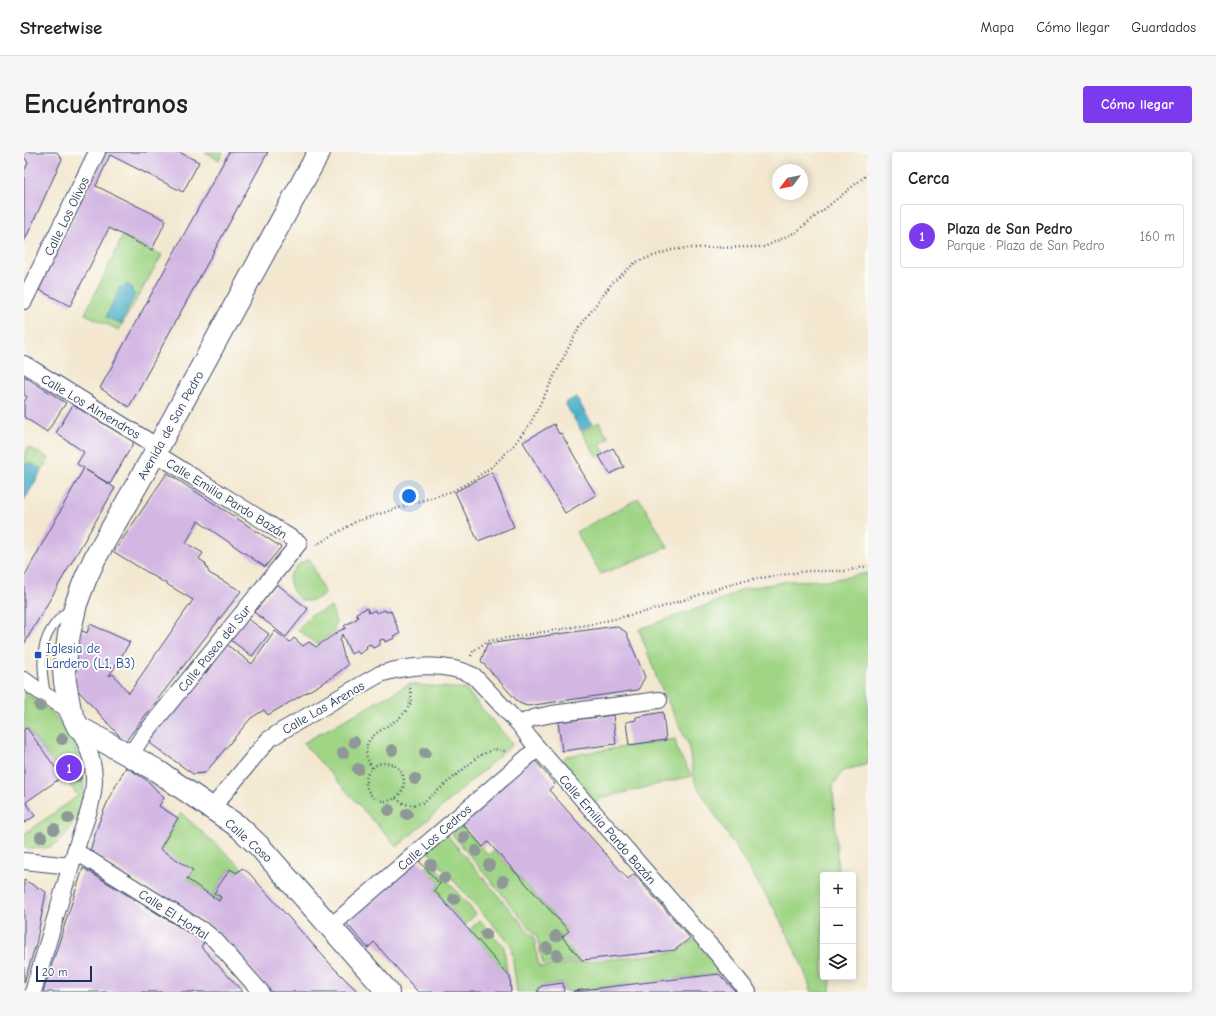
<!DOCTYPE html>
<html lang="es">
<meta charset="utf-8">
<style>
body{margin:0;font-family:"Comic Neue",sans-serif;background:#f6f6f6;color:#202124}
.controls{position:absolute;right:12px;bottom:12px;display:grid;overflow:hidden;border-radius:4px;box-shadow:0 2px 10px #0003}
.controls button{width:36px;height:36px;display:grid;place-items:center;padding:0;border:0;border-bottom:1px solid #e0e0e0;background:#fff;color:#202124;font:20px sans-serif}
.compass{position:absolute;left:748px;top:12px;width:36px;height:36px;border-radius:50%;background:#fff;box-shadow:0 2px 10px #0003;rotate:238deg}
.scale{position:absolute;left:12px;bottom:10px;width:56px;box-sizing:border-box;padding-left:4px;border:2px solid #1b2f5e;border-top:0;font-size:11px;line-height:14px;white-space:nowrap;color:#1b2f5e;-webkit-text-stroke:3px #fdfcf7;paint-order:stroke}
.you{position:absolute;left:385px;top:344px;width:14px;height:14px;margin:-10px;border:3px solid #fff;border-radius:50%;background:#1a73e8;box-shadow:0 0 0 6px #1a73e833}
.badge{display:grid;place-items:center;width:26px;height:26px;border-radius:50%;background:#7c3aed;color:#fff;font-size:13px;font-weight:700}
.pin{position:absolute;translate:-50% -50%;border:2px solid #fff;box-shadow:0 1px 4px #0006}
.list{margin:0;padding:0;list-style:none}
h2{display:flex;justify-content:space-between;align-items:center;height:52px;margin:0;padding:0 16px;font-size:17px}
h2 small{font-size:13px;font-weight:400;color:#757577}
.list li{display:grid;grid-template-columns:26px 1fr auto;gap:12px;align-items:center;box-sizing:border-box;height:64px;margin:0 8px 8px;padding:0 8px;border:1px solid #e0e0e0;border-radius:4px}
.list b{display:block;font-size:15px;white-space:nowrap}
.list p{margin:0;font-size:13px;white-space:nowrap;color:#757577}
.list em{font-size:13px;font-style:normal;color:#757577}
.icon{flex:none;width:22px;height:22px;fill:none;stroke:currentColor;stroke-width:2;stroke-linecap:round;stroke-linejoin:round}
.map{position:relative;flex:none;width:844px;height:840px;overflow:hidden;border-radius:4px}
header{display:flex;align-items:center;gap:24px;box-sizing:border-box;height:56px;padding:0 20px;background:#fff;border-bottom:1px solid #e0e0e0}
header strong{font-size:19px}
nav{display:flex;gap:22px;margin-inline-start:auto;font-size:14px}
.intro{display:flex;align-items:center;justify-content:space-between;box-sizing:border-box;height:96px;padding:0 24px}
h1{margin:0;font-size:28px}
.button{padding:10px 18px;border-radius:4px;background:#7c3aed;color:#fff;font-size:14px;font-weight:700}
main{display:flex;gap:24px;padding:0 24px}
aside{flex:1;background:#fff;border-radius:4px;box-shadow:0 2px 10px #0003}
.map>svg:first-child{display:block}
.green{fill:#a0d586;stroke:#5e8272}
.water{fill:#47adc7;stroke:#316e92}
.building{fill:#d3b7e3}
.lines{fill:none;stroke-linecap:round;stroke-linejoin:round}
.lane-casing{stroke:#3b4b6f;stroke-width:10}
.street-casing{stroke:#3b4b6f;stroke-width:18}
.secondary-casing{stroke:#3b4b6f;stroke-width:24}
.path{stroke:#3b4b6f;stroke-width:2.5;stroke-dasharray:1 3;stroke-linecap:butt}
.lane{stroke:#fff;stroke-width:8}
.street{stroke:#fff;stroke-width:16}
.secondary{stroke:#fff;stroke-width:22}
.tree{fill:#8e9896}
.transit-dot{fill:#1a4fb4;stroke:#fdfcf7;stroke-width:1.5}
.labels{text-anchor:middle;stroke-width:4;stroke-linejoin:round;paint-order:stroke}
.street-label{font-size:13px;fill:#1b2f5e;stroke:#fdfcf7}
.transit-label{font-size:13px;fill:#164399;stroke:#fdfcf7;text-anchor:start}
</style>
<header>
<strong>Streetwise</strong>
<nav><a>Mapa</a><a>Cómo llegar</a><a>Guardados</a></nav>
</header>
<div class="intro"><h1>Encuéntranos</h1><a class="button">Cómo llegar</a></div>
<main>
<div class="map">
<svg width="844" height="840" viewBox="0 0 844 840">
<rect width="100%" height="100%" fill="#fdfcf7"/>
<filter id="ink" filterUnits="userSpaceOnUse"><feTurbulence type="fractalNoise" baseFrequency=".025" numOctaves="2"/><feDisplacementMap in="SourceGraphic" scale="8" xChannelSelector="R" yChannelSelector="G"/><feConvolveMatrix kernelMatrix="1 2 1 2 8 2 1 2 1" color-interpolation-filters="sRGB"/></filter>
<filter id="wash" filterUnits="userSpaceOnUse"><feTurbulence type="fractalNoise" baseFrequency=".012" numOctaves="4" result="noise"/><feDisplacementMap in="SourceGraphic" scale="16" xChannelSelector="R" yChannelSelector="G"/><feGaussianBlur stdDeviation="0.9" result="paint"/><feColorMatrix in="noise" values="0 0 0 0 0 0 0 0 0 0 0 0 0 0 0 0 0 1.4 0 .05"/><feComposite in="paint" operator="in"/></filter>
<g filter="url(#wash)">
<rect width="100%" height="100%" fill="#f3e7cf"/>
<path class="green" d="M181,0H199L195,8Z
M99,84L138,103L95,178L61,162Z
M575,270L585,286L576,292L581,301L575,304H572L558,280Z
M4,295L25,306L0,349V305Z
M615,346L644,395L577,422L552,380Z
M284,407H286L301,443C296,445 290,448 285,449C271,450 266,435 265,424L274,413Z
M844,421V612L819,619L809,633L814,723H799V825H807L806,840H788L776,808L751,758L671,631L664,592L634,529L615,477L700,447L719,437L765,429L807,428Z
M307,455L312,469L310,475L311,479L293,492L274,478L288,462L295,460Z
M385,532L441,537L489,592L373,695L279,591Z
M0,540C14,550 29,559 39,574C55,597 66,632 56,659C53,665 49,672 45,677C41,683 37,690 30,693C21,698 10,696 0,696V682L54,644L3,576L0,577Z
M651,587L654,600L668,624L578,646L569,653L534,612L542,604Z
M157,661L218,716L213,721L205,717L190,741L197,745L195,749L163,727L136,697Z
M438,674L464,703L470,698L544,779L536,785L556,808L519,812L513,785L428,682Z
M418,677L510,786L515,815L652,800L676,783L708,820L541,840L539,831L517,834L513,840H493L487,793L399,694Z
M407,710L452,762L441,773L410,738L416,732L401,716Z
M456,768L480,795L483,822L445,778Z"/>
<path class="water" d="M103,132L108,135V141L111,142L97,172L82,165L96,135L98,136Z
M552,245L568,272L557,279L541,251Z
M4,311L8,312L18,317L3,344L0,343V314Z"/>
<g id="blocks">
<path class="building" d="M0,0H33L38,7L0,90V19L4,11L1,6L0,7Z
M81,0H155L175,10L159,40L86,3L72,34L142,68L128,98L85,76L46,154L15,138Z
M205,0H244L105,255L76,236Z
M0,224L42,251L23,280L0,265V250L3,245L0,243Z
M49,253L110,290L86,332L62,318L91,336L0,492V425L60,316L53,312L60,300L32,281Z
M530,272L535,282L537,281L556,314L555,315L572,343L541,361L499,290Z
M589,296L600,315L586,322L575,304Z
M468,320L490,375L454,389L431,340Z
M143,321L257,395L241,415L174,369L162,391L179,401L175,407L181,411L185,421L217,439L101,590L50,534L56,478L63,481L66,472L106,490L85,524L89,522L105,541L169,448L90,400Z
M253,432L284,457L262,485L230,460Z
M343,456L345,461L351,458L352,461L361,458L362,460L367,459L376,482L370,484L371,486L361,490L360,487L356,488V493L349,496L346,492L342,494L343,497L335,502L333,499L327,502L318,482L316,489L320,504L324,513L307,526L244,563L240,558L227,566L181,621L169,622L127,592L126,582L179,519L182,521L202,492L228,512L251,479L266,490L270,486L279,494L285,490L292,495L315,479L322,476L320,474L334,466L332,461Z
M220,464L245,482L228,504L204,486Z
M592,474L602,480L621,525L614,538L503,554L495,551L457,509L463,492Z
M639,560L642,588L605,593L602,570L612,568V565Z
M589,563L592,592L538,599L534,570Z
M3,576L38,625L2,650L11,664L0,671V577Z
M508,605L531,632L525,638L604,727L610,722L666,786L651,798L558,808L538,785L545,779L464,690L459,695L435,668Z
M102,615L124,629L140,646L135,654L154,666L136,697L169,718L163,727L195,749L197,745L190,741L206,717L213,721L218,716L225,721L309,815L334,840H248L190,776L66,699L75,670L86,644Z
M393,707L416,732L410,738L486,825L487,840H394L350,790L344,796L322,771Z
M59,716L180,790L177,795L219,840H19Z
M0,728L22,740L12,792L0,831Z
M695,822L712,840H549V839Z
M539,831L540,840H513L517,834Z"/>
</g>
</g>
<g filter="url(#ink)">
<use href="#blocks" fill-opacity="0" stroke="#3b4b6f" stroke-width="1"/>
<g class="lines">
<defs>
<path id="lane" d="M22,542C15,506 15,480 47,456"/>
<path id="street" d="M0,149L73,0
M0,212L134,295
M0,528L22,544L46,558
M495,572L509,566L528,562L635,548
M106,603L119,584L275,391L131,301
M188,656L244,588L256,580L356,522C384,513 423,510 450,524L495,572L506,587L695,804L724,840
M51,699L181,780L191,788L237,840
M0,709L47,714
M307,774L514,596
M9,840C23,793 37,747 51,700C58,676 70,653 70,627C70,608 62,591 54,575"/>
<path id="secondary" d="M295,0L209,157L131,301L71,406L61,428L52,452L45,482L40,519L41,530L46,558L54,575L132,618L215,675L235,694L364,840"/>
</defs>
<use href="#lane" class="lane-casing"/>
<use href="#street" class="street-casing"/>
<use href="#secondary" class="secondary-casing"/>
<path class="path" d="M292,393L333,369L429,339L449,328L469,314L489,294L506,272L554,177L588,131L612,110L647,98L663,96L740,95L772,80L844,22
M447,504L449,499L464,489L569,472L632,457L717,429L783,419H821L844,414
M342 630a19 19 0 1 1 38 0a19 19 0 1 1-38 0Z
M348,616C320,570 401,580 385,532
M372,646C380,654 389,654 400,650L455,604L470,597L481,599"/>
<use href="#lane" class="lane"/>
<use href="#street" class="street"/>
<use href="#secondary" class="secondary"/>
</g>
<g class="tree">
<circle cx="16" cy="554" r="6"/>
<circle cx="38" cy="587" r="6"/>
<circle cx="330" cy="590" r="6"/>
<circle cx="368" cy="598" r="6"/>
<circle cx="319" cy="601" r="6"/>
<circle cx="401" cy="601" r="6"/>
<circle cx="334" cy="617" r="6"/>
<circle cx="52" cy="625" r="6"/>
<circle cx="391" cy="627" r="6"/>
<circle cx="365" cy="658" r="6"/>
<circle cx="383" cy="662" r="6"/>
<circle cx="44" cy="666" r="6"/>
<circle cx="30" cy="677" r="6"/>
<circle cx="17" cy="685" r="6"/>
<circle cx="440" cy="685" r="6"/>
<circle cx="452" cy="699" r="6"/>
<circle cx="407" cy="713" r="6"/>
<circle cx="465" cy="713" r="6"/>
<circle cx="420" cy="726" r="6"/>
<circle cx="479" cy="729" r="6"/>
<circle cx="430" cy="747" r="6"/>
<circle cx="462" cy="782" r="6"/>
<circle cx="532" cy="784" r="6"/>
<circle cx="523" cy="796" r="6"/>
<circle cx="533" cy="803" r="6"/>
</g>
</g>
<rect class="transit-dot" x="10" y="499" width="8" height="8" rx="2"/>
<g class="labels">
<g class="street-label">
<text transform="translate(42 64) rotate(-64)" y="5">Calle Los Olivos</text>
<text transform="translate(67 254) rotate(31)" y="5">Calle Los Almendros</text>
<text transform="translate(146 273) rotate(-61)" y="5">Avenida de San Pedro</text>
<text transform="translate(203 346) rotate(32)" y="5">Calle Emilia Pardo Bazán</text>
<text transform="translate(190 496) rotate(-51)" y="5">Calle Paseo del Sur</text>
<text transform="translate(299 555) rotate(-30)" y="5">Calle Las Arenas</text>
<text transform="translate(584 677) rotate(49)" y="5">Calle Emilia Pardo Bazán</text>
<text transform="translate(410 685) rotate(-41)" y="5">Calle Los Cedros</text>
<text transform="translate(225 688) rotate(42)" y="5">Calle Coso</text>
<text transform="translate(150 762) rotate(33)" y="5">Calle El Hortal</text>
</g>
<g class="transit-label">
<text x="22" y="501">Iglesia de<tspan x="22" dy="15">Lardero (L1, B3)</tspan></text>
</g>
</g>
</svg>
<div class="controls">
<button>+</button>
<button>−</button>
<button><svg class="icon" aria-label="layers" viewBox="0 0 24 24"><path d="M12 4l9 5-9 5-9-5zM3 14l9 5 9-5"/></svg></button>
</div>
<svg class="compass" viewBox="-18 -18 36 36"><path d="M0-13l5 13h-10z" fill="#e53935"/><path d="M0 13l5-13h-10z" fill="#757577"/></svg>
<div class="scale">20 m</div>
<div class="you"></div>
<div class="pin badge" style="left:45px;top:616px">1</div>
</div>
<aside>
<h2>Cerca<small></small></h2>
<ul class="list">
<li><span class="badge">1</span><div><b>Plaza de San Pedro</b><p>Parque · Plaza de San Pedro</p></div><em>160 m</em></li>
</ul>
</aside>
</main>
